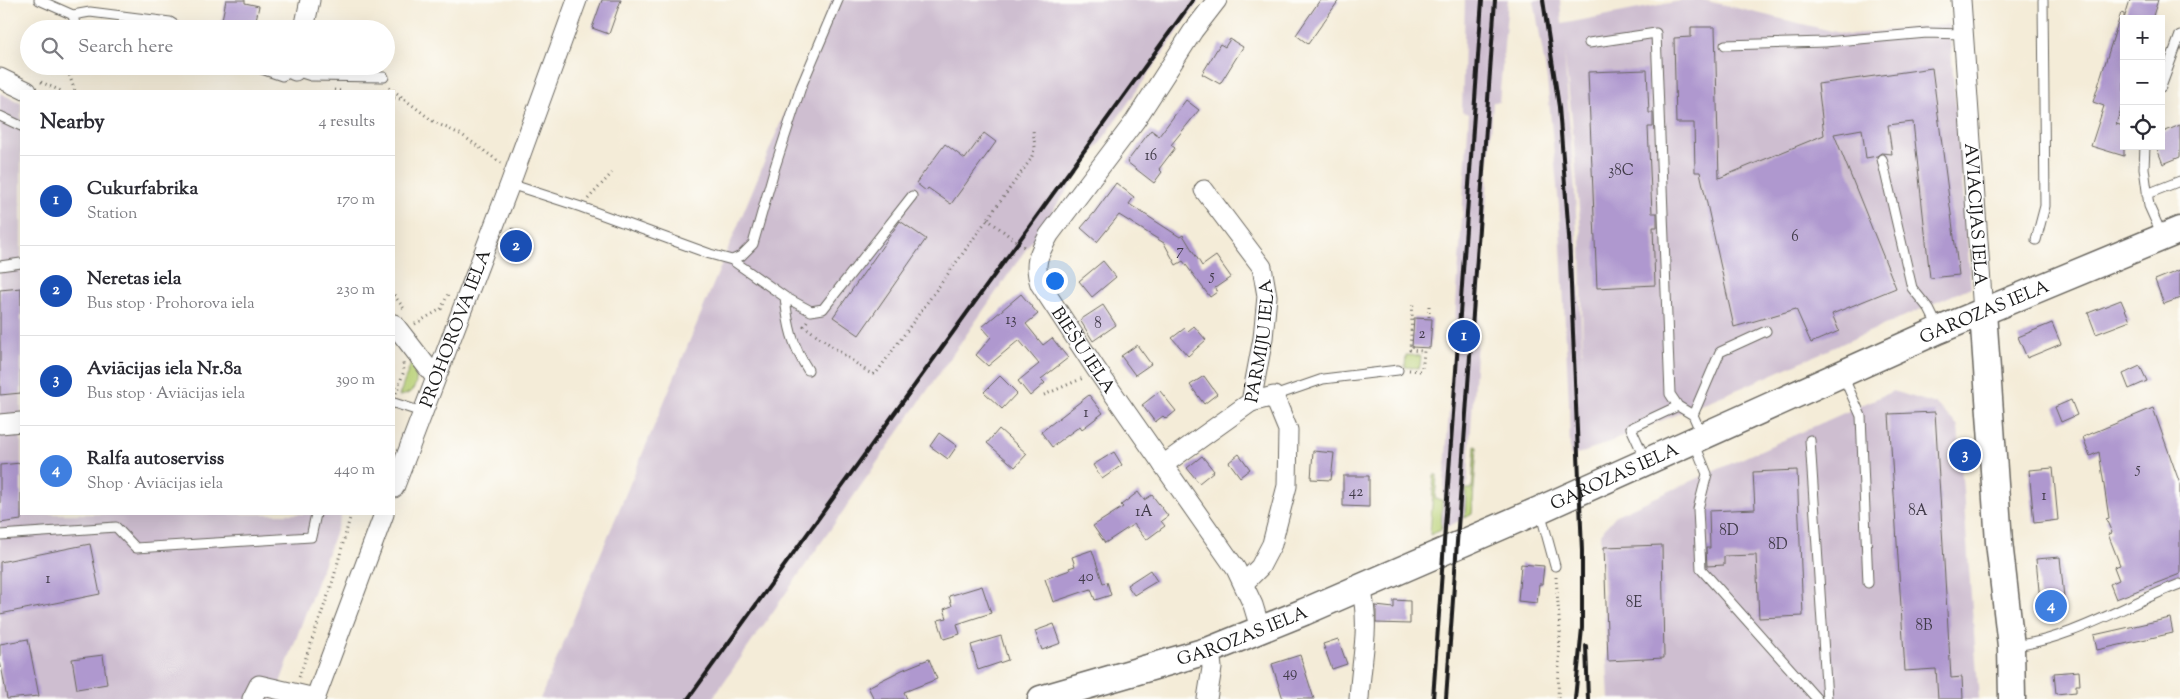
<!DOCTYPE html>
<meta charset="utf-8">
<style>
body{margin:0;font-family:"Sorts Mill Goudy",serif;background:#f2f2f3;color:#2b2b33}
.controls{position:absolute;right:15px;top:15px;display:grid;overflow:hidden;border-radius:0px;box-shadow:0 5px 20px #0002}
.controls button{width:45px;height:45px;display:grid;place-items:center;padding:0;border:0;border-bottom:1px solid #e1e1e2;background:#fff;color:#2b2b33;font:25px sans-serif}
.you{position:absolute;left:1054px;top:280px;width:18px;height:18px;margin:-12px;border:4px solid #fff;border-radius:50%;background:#1a73e8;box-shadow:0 0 0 8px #1a73e833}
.badge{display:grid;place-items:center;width:32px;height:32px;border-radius:50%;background:#2563eb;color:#fff;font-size:16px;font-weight:700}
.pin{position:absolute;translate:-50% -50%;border:2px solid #fff;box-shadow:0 1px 5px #0006}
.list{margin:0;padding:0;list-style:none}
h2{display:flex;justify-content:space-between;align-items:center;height:65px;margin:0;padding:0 20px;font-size:21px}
h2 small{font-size:16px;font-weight:400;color:#7c7c81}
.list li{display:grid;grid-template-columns:32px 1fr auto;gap:15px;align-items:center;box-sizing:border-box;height:90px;padding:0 20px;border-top:1px solid #e1e1e2}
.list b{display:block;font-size:19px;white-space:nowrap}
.list p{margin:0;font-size:16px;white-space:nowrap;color:#7c7c81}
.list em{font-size:16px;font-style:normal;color:#7c7c81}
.icon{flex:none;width:28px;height:28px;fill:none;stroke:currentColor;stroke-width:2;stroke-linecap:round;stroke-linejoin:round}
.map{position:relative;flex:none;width:2180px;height:699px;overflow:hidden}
.search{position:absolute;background:#fff;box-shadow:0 5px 20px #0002;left:20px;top:20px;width:375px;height:55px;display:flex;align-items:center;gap:12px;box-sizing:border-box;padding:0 18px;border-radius:28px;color:#7c7c81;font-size:19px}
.panel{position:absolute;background:#fff;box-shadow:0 5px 20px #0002;left:20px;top:90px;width:375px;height:425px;border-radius:0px}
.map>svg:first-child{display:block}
.industrial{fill:#cebed0;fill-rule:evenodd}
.green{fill:#b7d075;stroke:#6a7648}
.building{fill:#af98cf}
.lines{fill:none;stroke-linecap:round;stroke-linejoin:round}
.service-casing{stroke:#68655e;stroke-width:11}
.minor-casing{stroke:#68655e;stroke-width:21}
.secondary-casing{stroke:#68655e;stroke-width:29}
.path{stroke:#68655e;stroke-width:3;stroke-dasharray:1 4;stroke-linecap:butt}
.service{stroke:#fff;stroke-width:9}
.minor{stroke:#fff;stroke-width:19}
.secondary{stroke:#fff;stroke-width:26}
.rail{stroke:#1c1c1c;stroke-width:4}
.labels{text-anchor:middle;stroke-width:5;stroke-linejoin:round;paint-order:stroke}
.number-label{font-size:15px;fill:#413b49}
.street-label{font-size:18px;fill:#1c1c1c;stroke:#fdfcf7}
</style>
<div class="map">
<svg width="2180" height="699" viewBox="0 0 2180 699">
<rect width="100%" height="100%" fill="#fdfcf7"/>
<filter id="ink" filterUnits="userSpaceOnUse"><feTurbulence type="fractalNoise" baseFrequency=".02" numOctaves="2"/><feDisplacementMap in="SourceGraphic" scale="10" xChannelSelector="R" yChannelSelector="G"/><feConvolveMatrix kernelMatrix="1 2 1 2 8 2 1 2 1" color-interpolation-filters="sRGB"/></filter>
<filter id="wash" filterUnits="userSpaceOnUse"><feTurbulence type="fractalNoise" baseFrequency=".0096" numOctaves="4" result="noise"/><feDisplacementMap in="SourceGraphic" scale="20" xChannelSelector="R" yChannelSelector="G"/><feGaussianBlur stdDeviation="1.12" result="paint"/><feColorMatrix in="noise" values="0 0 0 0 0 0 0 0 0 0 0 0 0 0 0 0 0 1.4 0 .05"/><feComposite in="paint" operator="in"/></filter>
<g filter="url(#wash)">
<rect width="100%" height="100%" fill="#f4ecd8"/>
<path class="industrial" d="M832,0H1200L712,699H540Z
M1465,0H1508L1499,102H1493L1465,518L1441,530L1469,114L1462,112Z
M1534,0H1560L1562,24L1685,0H1703L1848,35L1949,24L1971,287L1748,385L1585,452L1570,455L1569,402L1559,207L1547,79ZM1564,52L1572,119L1581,235L1583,366L1575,192Z
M0,93L21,103V514H342L274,699H0Z
M1893,391L1936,404L1958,426L1979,699H1609L1600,534L1616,515Z"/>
<path class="green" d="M1406,355L1421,356L1420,366L1418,368L1405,367Z
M411,363C420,377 418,394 399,396Z
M1475,446L1477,447L1472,514L1465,518L1466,489H1472Z
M1434,475H1437L1435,499L1442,500L1441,530L1430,535Z"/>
<g id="blocks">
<path class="building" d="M226,0H245V3L259,6L254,29H220Z
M602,0H621L609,34L592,28Z
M1320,0H1339L1308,44L1296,35Z
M2130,0H2158L2152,19H2124Z
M2121,13L2124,14V100L2116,124L2124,126V156L2091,146L2104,106L2093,102Z
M1691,27H1715L1719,178L1824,135L1818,84L1932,68L1959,275L1930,278L1913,122L1888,125L1892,154L1881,153L1877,156L1866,158L1862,129L1834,134L1896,288L1832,314L1839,331L1811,343L1796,309L1734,327L1700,172H1695L1694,123H1676L1674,38L1691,37Z
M1230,39L1243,47L1220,84L1202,74L1220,44L1225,47Z
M1647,70L1649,113H1653V127H1648L1652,213H1657V227H1653L1655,285L1597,288L1588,72Z
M1186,100L1199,110L1171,145L1175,148L1159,169L1162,172L1154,183L1127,162L1151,130L1159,136Z
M2180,125V157L2163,164L2156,146H2161V133Z
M984,133L996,142L951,204L928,188L926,191L916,183L945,144L965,159Z
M1116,183L1134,197L1129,204L1180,237L1183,235L1202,266L1216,256L1231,277L1215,288L1217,292L1210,297L1183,261L1176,265L1164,243L1119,215L1097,242L1081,228L1094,213Z
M900,221L926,239L859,335L833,317Z
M1103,261L1116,277L1092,297L1079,281Z
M2180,270V298L2164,304L2155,280Z
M21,288V393L0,395V290Z
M1021,294L1038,314L1026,324L1043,345L1052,338L1068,358L1041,379L1045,383L1030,396L1018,381L1039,364L1019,340L988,366L976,355L991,337L982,327Z
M2121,300L2130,321L2096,334L2088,313Z
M1103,305L1116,325L1093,341L1080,320Z
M1414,318L1432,319L1430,348L1412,347Z
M2052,323L2061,344L2027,358L2018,337Z
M1194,326L1206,340L1188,356L1172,338L1185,328L1188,331Z
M1137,345L1151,364L1135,375L1121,356Z
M2140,366L2147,381L2129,389L2123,374Z
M1000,376L1017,393L1002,409L984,392Z
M1204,376L1217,394L1204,404L1190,385Z
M1160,391L1176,411L1166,419L1163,416L1155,422L1142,405Z
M1089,395L1103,413L1082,429L1080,426L1052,447L1041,432Z
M2071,400L2077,415L2061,422L2055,407Z
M2153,408L2180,484V574L2116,599L2110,584L2119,580L2114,567L2120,565L2108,534L2112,533L2106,519L2109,518L2099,452L2090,456L2083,437Z
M1935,412L1951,678L1962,677L1963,699H1938L1936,669L1905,671L1889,414Z
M999,429L1027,454L1015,467L987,443Z
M939,433L957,446L948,459L930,446Z
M1313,451L1334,453L1331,480L1311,479Z
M1114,452L1122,465L1102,479L1093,465Z
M1239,454L1250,469L1240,477L1229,462Z
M1202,456L1214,471L1199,483L1187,468Z
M21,463V520L0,523V465Z
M2053,468L2058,520L2034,523L2029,470Z
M1797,470L1803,616L1759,618L1756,555L1724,556V565L1707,566L1706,548H1710L1709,511L1755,509L1753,472Z
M1343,476H1369V507L1343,506Z
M1138,492L1144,500L1152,495L1168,516L1161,521L1165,526L1146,540L1134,524L1105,543L1093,526L1123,507L1121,505Z
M90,544L100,594L0,614V562Z
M1662,545L1664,658L1608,661L1604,547Z
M1092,550L1103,583L1107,582L1111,595L1095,600L1091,589L1053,602L1045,579L1070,570L1069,568L1075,566L1072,557Z
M2060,557L2065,608L2041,611L2036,559Z
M1521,564L1544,566L1542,584H1539L1537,603L1518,601Z
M1150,570L1157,581L1134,595L1127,585Z
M982,586L991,613L957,624L960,634L944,639L938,620L947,618L944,609L952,606L949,596Z
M1394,600L1410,601V624L1376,623V606L1394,608Z
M2170,618L2173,633L2097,650L2094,635Z
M1054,624L1061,643L1042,650L1035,631Z
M1001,636L1008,660L978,670L971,645Z
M28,639L39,696L7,699L0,659V644Z
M1338,639L1347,664L1332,669L1323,644Z
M103,655L107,684L77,689L72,659Z
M1300,655L1314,699H1283L1272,664Z
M929,659L937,679L904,692L907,699H874L868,687L902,670Z
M2079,671L2080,685H2076V692L2056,694L2054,673Z"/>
</g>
</g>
<g filter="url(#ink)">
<use href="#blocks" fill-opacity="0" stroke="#68655e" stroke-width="1"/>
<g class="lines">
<defs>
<path id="service" d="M39,0L73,15L90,12L170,22L181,29
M73,15L76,29
M1589,43L1656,33L1670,394L1678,406
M1725,45L1825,42L1927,33L1963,34
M253,66L282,76L295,71L311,76L384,77
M2161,87L2180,35
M0,116L21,126
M2145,146L2144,168L2149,206L2162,235
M1882,159L1912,288L1929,309L1938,327
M510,184L581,207L710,254L732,260L741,256L753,244L775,167L801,87L838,0
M2147,194L2180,181
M2036,240L2045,206L2043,0
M732,260L785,297L811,311L823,309L912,196
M0,266L21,263
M785,297C788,326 792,345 808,370
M1843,376L1861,416L1868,583
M1274,396L1323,379L1398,370
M394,403L422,412
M1701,433L1693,415L1720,352L1766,331
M1810,440L1827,699
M1694,442L1707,474L1698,509L1701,569L1817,699
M1646,461L1631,428L1678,406L1693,415
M1540,511L1555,566
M0,535L116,527L136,548L311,537L316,514
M2013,646C2073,639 2124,605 2180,584"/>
<g id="minor">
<path id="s1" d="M1217,0L1193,31L1135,121L1049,235C1039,254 1033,262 1040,284L1096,369L1236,569L1253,605L1260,628"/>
<path id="s2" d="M1961,0L1983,312"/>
<path d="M304,29L310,0"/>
<path d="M295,71L296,66"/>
<path d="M0,78L27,91"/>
<path d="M394,324L435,377"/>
<path d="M0,424L21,422"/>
<path id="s3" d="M1163,465L1251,402L1263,338L1267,296L1262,267L1204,190"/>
<path id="s4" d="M394,488L510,184L577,0"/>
<path d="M1244,583L1260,567L1272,544L1287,486L1288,430L1274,396L1251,402"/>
<path d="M252,699L259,685L315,698"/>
<path d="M315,699L384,514"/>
<path d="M1207,699L1212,668L1210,650"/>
<path d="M1359,699C1361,660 1371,626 1361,588"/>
</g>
<g id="secondary">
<path d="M1983,312L1999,542L2011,646L2012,699"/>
<path id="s5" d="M1041,699L1210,650L1304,612L1539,510L1939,330L2180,230"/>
</g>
</defs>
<use href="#service" class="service-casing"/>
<use href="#minor" class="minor-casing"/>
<use href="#secondary" class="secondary-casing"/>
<path class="path" d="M66,66L75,91
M41,82L61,91
M389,87L434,122L462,135L501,163
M334,90L342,91
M394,98L405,100
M588,199L612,173
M987,219L1024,247
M512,234L514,225
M394,295L405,310
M1429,317V302
M807,321L804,326L868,372L873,374L877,372L1031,159L1035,147L1033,130
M415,324L441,309L449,292
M1409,370L1420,371C1424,365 1423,358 1424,351L1410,350L1413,301
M396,393L404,371L403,363
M1044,395L1083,378
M1556,577L1560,631L1558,699
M299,677L332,584L351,514"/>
<use href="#service" class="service"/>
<use href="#minor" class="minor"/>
<use href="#secondary" class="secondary"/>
<path class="rail" d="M1543,0L1559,107L1569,236L1582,551V628L1575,699
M1586,646L1588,699
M688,699L1193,0
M1433,699L1482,0
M1446,699L1495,0"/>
</g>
</g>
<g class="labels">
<g class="number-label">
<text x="1151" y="160">16</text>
<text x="1621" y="175">38C</text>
<text x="1795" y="241">6</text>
<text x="1180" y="255">7</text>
<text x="1212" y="280">5</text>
<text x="1011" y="324">13</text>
<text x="1098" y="328">8</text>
<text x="1422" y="338">2</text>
<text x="1086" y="417">1</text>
<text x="2138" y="473">5</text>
<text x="1356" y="496">42</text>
<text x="2044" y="500">1</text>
<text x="1918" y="515">8A</text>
<text x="1144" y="516">1A</text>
<text x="1729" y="535">8D</text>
<text x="1778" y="549">8D</text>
<text x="1086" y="581">40</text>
<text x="48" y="583">1</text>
<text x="1634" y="607">8E</text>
<text x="1924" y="630">8B</text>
<text x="1290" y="677">49</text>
</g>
<g class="street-label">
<text dy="6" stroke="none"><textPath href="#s2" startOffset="215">AVIĀCIJAS IELA</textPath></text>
<text dy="6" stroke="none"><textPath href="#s5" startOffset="1021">GAROZAS IELA</textPath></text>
<text dy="6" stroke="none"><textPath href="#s4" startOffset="171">PROHOROVA IELA</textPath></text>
<text dy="6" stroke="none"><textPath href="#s3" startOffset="170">PĀRMIJU IELA</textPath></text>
<text dy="6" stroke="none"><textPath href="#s1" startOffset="420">BIEŠU IELA</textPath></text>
<text dy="6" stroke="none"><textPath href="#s5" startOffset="616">GAROZAS IELA</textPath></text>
<text dy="6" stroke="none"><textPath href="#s5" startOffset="211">GAROZAS IELA</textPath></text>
</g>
</g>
</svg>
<div class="controls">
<button>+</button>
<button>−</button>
<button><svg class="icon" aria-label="locate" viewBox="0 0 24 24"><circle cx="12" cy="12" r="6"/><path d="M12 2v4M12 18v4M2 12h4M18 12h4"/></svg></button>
</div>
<div class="you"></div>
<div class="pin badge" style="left:1464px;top:336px;background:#1a4fb4">1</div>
<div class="pin badge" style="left:516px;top:246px;background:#1a4fb4">2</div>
<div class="pin badge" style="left:1965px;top:455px;background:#1a4fb4">3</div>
<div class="pin badge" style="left:2051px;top:606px;background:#3f7fe0">4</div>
<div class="search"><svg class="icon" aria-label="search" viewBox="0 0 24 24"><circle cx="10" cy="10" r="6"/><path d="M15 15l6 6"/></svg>Search here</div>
<section class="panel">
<h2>Nearby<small>4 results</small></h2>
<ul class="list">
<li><span class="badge" style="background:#1a4fb4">1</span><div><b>Cukurfabrika</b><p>Station</p></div><em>170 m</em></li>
<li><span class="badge" style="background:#1a4fb4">2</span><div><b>Neretas iela</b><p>Bus stop · Prohorova iela</p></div><em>230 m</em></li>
<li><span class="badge" style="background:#1a4fb4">3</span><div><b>Aviācijas iela Nr.8a</b><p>Bus stop · Aviācijas iela</p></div><em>390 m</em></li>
<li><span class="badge" style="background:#3f7fe0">4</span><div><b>Ralfa autoserviss</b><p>Shop · Aviācijas iela</p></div><em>440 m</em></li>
</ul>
</section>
</div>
